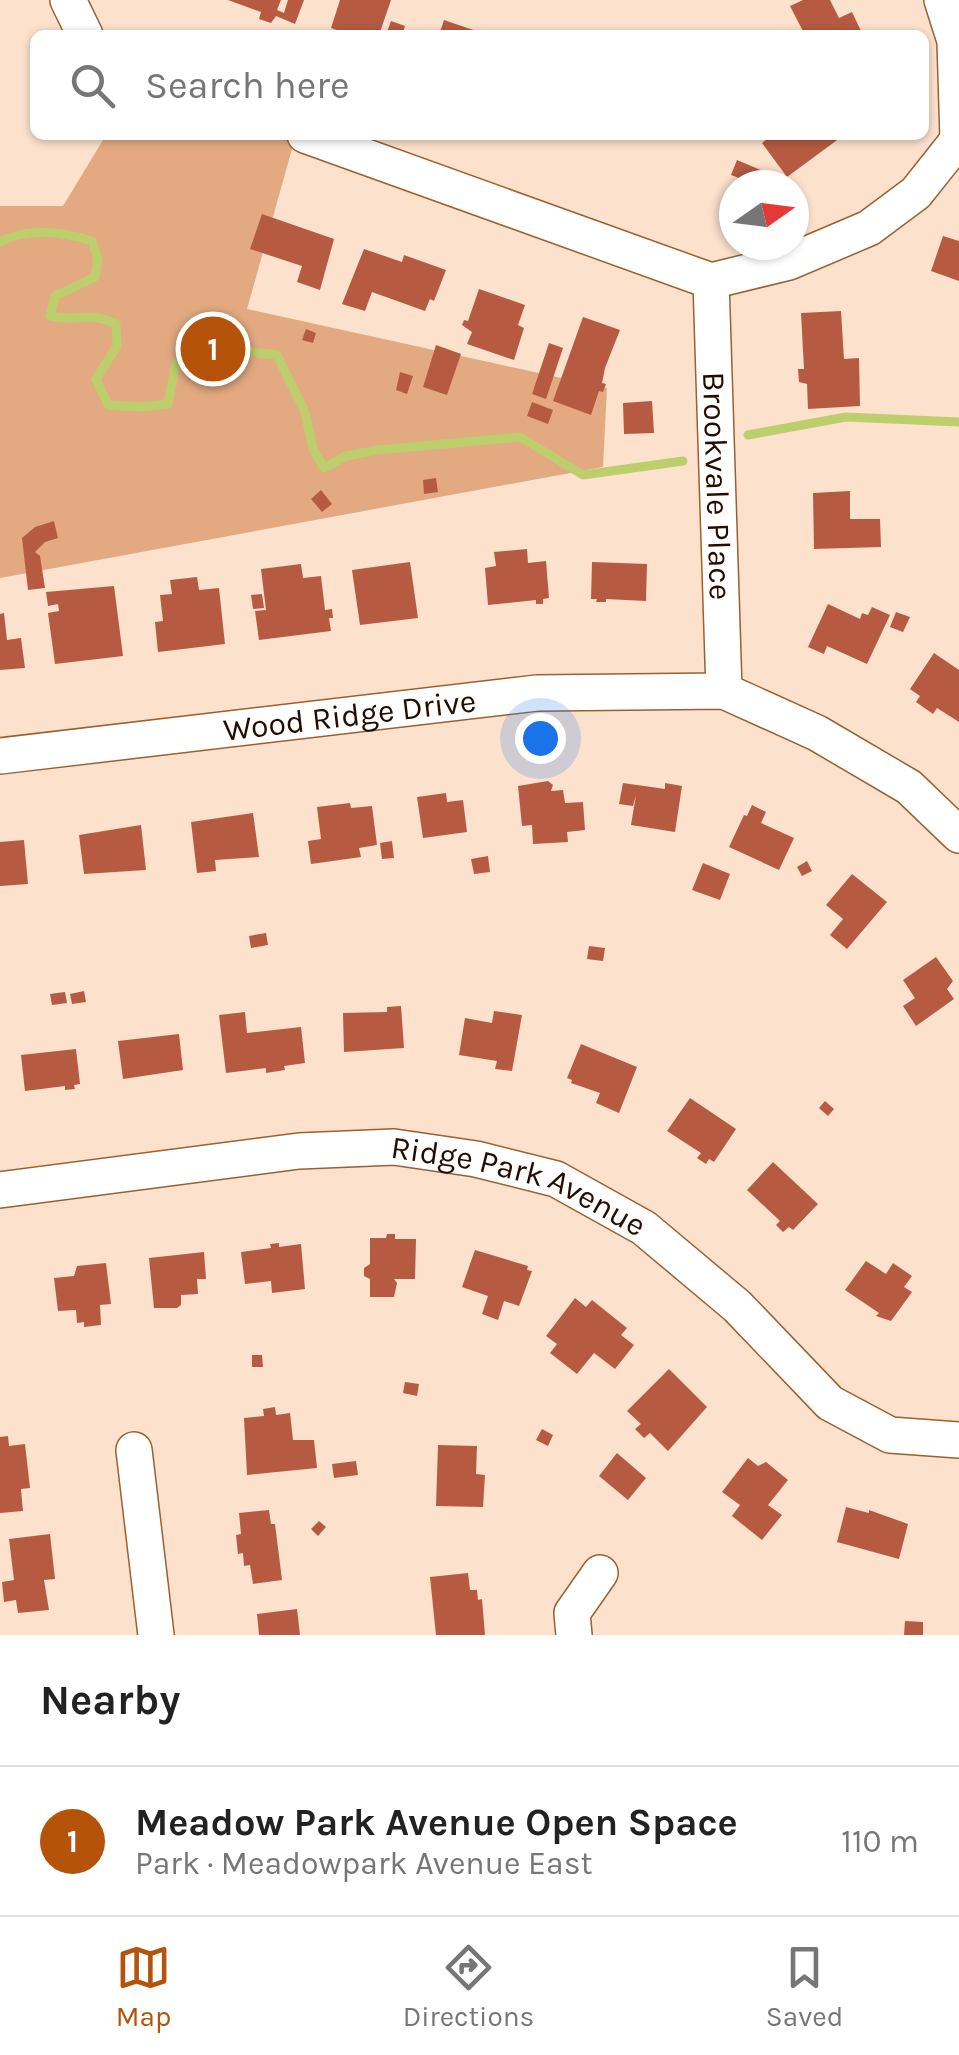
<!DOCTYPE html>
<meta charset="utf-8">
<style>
body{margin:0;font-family:Karla,sans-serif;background:#f2f2f2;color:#222}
.compass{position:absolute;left:719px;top:170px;width:90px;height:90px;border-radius:50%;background:#fff;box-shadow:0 2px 8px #0004;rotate:76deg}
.you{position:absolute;left:540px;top:738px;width:35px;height:35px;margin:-25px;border:8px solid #fff;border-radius:50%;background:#1a73e8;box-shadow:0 0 0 15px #1a73e833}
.badge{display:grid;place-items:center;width:65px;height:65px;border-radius:50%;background:#b45309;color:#fff;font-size:32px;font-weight:700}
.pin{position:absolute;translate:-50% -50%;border:5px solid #fff;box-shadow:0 2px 10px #0006}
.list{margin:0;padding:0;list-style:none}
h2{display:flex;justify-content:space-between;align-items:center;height:130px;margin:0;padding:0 40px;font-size:42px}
h2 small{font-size:32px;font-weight:400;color:#767676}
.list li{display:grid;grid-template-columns:65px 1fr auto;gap:30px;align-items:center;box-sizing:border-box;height:150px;padding:0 40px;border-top:2px solid #e0e0e0}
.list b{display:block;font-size:38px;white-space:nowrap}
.list p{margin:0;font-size:32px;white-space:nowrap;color:#767676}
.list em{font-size:32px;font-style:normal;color:#767676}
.icon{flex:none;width:55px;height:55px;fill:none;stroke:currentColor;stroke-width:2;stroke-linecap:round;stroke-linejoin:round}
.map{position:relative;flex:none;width:959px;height:1635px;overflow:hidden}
.search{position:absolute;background:#fff;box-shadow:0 2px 8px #0004;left:30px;right:30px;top:30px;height:110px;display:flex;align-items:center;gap:25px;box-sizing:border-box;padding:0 35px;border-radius:15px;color:#767676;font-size:38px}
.sheet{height:280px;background:#fff}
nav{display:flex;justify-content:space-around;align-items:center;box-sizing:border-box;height:140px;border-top:2px solid #e0e0e0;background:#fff;font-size:28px;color:#767676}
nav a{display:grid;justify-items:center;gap:5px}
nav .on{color:#b45309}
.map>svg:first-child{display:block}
.green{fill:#e3aa81}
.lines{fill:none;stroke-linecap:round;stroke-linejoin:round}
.stream{stroke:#bdce6d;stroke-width:9}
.building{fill:#b65b41}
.street-casing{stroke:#9c602f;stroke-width:38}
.street{stroke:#fff;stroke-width:35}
.labels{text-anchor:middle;stroke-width:10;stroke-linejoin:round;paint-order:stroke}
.street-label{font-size:32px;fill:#240d00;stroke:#fff}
</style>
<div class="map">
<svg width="959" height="1635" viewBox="0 0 959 1635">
<rect width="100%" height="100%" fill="#fce1cd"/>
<path class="green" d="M106,135H296L247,309L607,388L603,467L0,578V206H63Z"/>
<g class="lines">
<path class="stream" d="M0,242C27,227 64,232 92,241L98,260L95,277L55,296L50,316C80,323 86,310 116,324L117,346L96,379L108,405L141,407L168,404L176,363L225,349L277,355L305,412L313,449L324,468L346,456L378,450L520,437L583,475L683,461
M748,435L846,417L959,422"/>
</g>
<path class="building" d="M228,0H281L277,10L284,13L288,0H304L295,24L276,16L271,23L259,19L261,12Z
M340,0H391L379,35H351L331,28Z
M803,0H830L839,18L852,12L863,35H805L790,6Z
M444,20L485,34V35H439Z
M391,21L405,26L402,35H386Z
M772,135H844L787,177L762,143Z
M737,160L763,171L758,185L731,175Z
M262,214L334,239L320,290L297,282L302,266L250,249Z
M943,236L959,241V281L931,271Z
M364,249L402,262L404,255L446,270L434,301L430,299L425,311L372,292L365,311L342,304Z
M479,289L525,305L518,325L524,328L514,360L467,344L472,332L462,325L464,320L468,321Z
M841,311L844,359L859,358L860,406L808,409L807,384L799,382L798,369H804L801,313Z
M583,317L620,330L605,368L602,383L606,384L603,392L599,391L591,415L553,401Z
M306,329L316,333L313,343L302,340Z
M549,343L563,348L546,399L532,394Z
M436,345L461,354L447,395L423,387Z
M400,372L413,376L407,394L396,390Z
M652,401L654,433L624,434L623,403Z
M532,402L553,410L548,424L527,416Z
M436,478L438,492L424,494L423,480Z
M321,490L332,504L322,512L311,499Z
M850,491V519H880L881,547L814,549L813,493Z
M54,521L58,538L45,542L35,552L40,556L45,588L28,590L22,538L35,527Z
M527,549L528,563L546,561L549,598L543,599V604H536V600L488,605L485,568L496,566L494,552Z
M410,562L418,618L360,625L352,570Z
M592,562L647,564L646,601L606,599V602H596L597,599H591Z
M301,564L303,578L321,576L325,610L332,609L333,618H329L331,631L259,640L255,611L266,610L261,569Z
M197,577L199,590L219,588L225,644L158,652L155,622L163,621L160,595L172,594L170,580Z
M114,586L123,656L55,664L48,613L59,611L58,604L48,606L46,592Z
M262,594L264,608L253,609L251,595Z
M828,604L860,619L862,613L868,615L872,607L890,615L867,664L827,646L824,654L808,647Z
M896,612L910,617L903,632L890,627Z
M4,613L7,640L21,638L25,668L0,670V614Z
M934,653L959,670V722L937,708L933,714L916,702L920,696L910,689Z
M548,781L553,785L551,791L563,790L565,803L583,802L585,830L567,832L568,842L533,844L532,825L522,826L518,786Z
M623,783L665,789V783L682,786L675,832L631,825L636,795L633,806L619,804Z
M446,793L447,802L463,800L467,832L423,838L417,797Z
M350,803L351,808L372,806L377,845L359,848L361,857L311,864L308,841L321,839L317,807Z
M752,805L766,812L761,823L794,838L779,870L729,847L744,815L747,816Z
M253,813L259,857L215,860L216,871L197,873L191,822Z
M141,825L146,870L84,874L79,835Z
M24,840L28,884L0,886V842Z
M392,841L394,858L382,859L380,843Z
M488,856L490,872L474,874L471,859Z
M807,861L812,871L802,876L797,867Z
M703,863L730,874L720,900L692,890Z
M852,874L887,902L847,949L830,935L843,919L826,905Z
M266,933L268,945L251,948L249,936Z
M589,946L605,948L603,961L587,959Z
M936,957L953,981L947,989L954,999L916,1026L903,1006L915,998L903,980Z
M84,991L86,1002L72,1004L70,994Z
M65,992L67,1003L52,1005L50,994Z
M401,1006L404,1048L344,1052L343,1013L387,1012V1007Z
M494,1011L522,1015L512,1071L495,1069L497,1061L459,1055L465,1018L492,1023Z
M245,1012L247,1033L301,1027L305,1063L284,1066L285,1070L266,1073V1068L226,1073L219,1015Z
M179,1034L183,1070L123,1079L118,1041Z
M581,1044L637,1067L619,1113L596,1103L600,1093L571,1083L572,1080L567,1078Z
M76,1049L80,1084L74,1085L75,1089L65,1090V1086L25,1091L21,1055Z
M690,1098L736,1129L714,1162L709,1159L706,1164L697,1158L701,1153L667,1131Z
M825,1101L834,1109L828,1116L819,1108Z
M773,1162L818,1204L793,1230L789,1227L783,1232L776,1225L780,1221L747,1190Z
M387,1234H395V1239H416L415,1279H394L397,1283L394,1297H370V1279L364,1276V1268L370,1264V1238H386Z
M279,1243V1247L301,1244L305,1289L272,1293L271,1281L245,1284L241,1252L271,1248L270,1244Z
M475,1250L528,1266L527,1270L532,1271L519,1306L504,1301L498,1320L482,1314L488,1296L462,1287Z
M204,1252L206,1279H197L198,1294L181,1295V1305L177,1308H154L149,1258Z
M866,1261L886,1274L893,1263L912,1276L904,1287L912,1292L891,1321L876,1316L879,1313L845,1290Z
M106,1263L111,1304L100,1305L101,1325L84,1327V1322L77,1323L76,1310L58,1311L54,1278L74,1276L77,1266Z
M575,1298L586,1307L592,1300L627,1328L621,1335L634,1345L615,1369L594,1353L577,1374L550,1353L557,1344L546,1336Z
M252,1355H262L263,1367H252Z
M669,1369L707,1407L668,1451L650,1433L644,1438L635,1429L641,1424L627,1411Z
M405,1382L419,1384L417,1396L403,1393Z
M275,1407L276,1415L290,1413L293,1440H314L317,1468L247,1475L244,1418L264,1416L263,1409Z
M542,1429L553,1435L548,1446L536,1440Z
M8,1436L9,1446L25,1444L30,1488L21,1489L23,1511L0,1513V1437Z
M438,1445L477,1446L476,1474L485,1475L483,1507L436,1506Z
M617,1453L646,1478L628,1500L599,1476Z
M748,1458L758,1466L766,1462L788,1480L768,1505L782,1515L762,1540L732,1516L740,1505L722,1492Z
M356,1461L358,1475L334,1478L332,1464Z
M846,1507L869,1513V1510L908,1524L899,1559L837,1542Z
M269,1510L271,1524H275L282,1580L253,1584L250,1565L244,1566L243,1553L238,1554L236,1535L241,1534L239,1513Z
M319,1521L326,1527L318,1536L311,1529Z
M50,1534L55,1579L44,1580L49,1610L18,1613L16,1600L4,1602L2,1582L14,1580L9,1539Z
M468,1573L470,1590H477L478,1600L482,1599L485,1635H436L430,1577Z
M297,1609L300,1635H259L257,1614Z
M905,1621L923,1622V1635H904Z"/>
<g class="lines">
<defs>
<g id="street">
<path d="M68,0L85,35"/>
<path d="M942,0L955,41L958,140"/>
<path d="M305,135L711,281L789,262L869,228L916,193L958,140"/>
<path id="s1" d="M711,281L724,691"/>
<path id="s2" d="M0,756L537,693L724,691L817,733L909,787L959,835"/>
<path id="s3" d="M0,1190L299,1151L394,1147L476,1159L556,1179L644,1228L737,1306L830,1403L890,1435L959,1440"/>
<path d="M134,1450L156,1635"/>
<path d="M574,1635L572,1613L600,1573"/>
</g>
</defs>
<use href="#street" class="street-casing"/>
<use href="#street" class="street"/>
</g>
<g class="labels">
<g class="street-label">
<text dy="11" stroke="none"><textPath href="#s1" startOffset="205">Brookvale Place</textPath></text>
<text dy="11" stroke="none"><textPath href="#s2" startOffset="352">Wood Ridge Drive</textPath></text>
<text dy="11" stroke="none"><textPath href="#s3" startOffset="528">Ridge Park Avenue</textPath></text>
</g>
</g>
</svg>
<svg class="compass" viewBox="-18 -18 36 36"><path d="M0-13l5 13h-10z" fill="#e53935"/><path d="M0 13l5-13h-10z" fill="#767676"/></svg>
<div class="you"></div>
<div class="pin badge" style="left:213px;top:349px">1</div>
<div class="search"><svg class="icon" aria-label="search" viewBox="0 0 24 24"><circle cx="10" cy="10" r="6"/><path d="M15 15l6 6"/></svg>Search here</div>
</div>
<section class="sheet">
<h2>Nearby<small></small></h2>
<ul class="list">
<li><span class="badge">1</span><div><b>Meadow Park Avenue Open Space</b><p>Park · Meadowpark Avenue East</p></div><em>110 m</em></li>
</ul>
</section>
<nav>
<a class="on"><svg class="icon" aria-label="map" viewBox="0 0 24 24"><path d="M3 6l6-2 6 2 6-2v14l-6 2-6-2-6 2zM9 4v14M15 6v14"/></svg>Map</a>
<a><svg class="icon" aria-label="directions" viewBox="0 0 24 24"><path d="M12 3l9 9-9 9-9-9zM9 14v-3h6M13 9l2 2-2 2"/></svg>Directions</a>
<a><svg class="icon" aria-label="saved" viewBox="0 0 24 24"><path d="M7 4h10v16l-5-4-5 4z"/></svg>Saved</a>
</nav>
